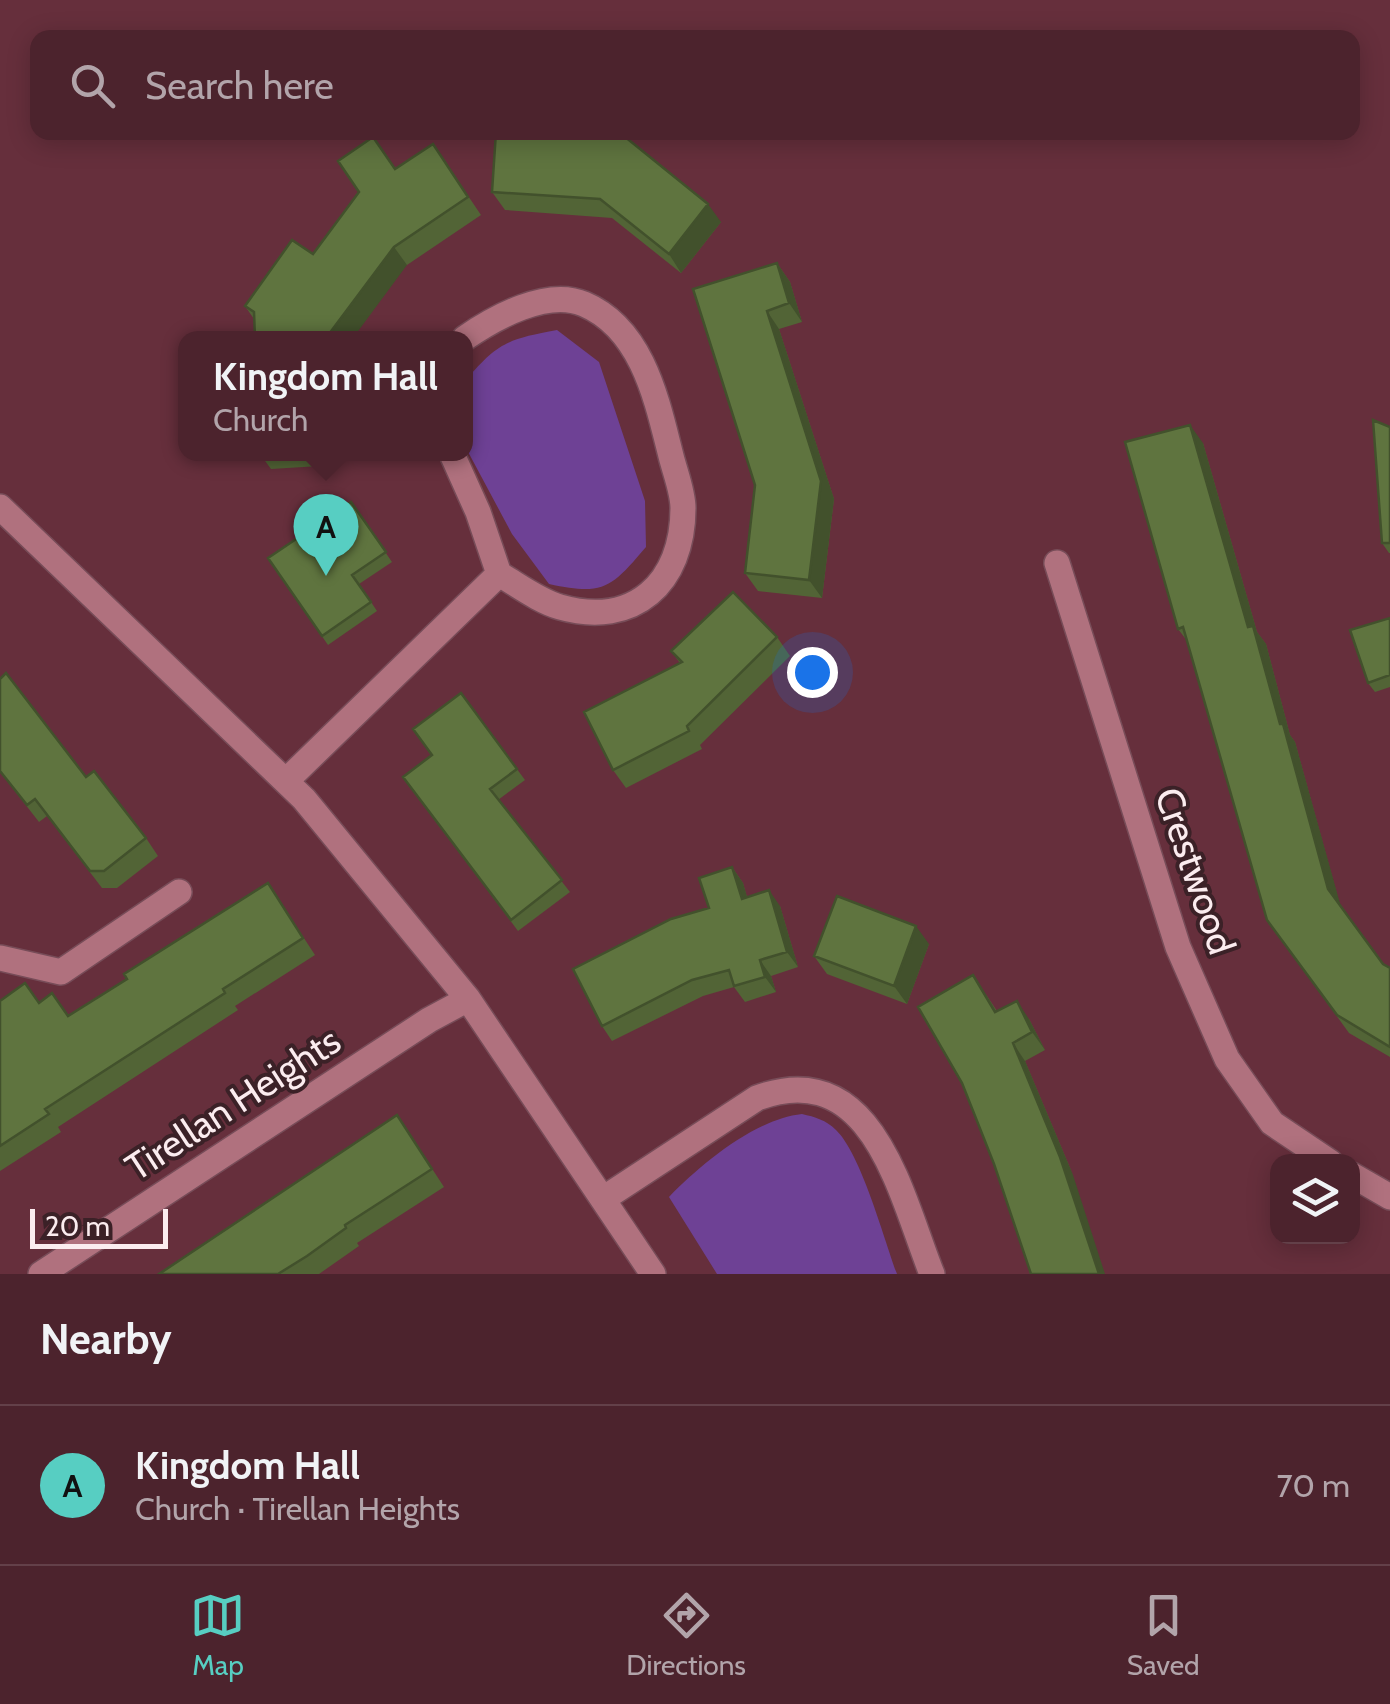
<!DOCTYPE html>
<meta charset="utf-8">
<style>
body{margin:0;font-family:Cabin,sans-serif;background:#532b35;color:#f1f3f6}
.controls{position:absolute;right:30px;bottom:30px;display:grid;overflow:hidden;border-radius:20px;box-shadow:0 5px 25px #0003}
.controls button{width:90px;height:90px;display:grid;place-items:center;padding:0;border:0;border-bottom:2px solid #634049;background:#4c232d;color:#f1f3f6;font:50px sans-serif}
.scale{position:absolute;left:30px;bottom:25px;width:138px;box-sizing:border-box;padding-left:10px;border:5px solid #fbecef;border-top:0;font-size:28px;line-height:35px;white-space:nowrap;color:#fbecef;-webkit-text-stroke:8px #3b2127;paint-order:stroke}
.you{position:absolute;left:812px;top:672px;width:35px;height:35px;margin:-25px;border:8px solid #fff;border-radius:50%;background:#1a73e8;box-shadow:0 0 0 15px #1a73e833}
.badge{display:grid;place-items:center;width:65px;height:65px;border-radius:50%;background:#57cec2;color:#111;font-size:32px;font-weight:700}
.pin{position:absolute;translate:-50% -82px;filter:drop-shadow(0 2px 5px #0008)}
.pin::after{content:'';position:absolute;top:52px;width:35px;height:30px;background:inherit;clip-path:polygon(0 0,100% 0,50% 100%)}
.popup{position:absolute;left:178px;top:331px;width:295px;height:130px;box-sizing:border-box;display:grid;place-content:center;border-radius:20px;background:#4c232d;filter:drop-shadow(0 2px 8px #0005);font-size:32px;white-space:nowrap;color:#b2a4aa}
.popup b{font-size:38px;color:#f1f3f6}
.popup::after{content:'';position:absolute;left:50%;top:100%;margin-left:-20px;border:20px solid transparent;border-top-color:#4c232d}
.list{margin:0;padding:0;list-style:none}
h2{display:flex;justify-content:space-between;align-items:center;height:130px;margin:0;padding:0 40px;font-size:42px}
h2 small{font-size:32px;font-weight:400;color:#b2a4aa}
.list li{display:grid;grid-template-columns:65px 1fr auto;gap:30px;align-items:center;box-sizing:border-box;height:160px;padding:0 40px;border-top:2px solid #634049}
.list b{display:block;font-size:38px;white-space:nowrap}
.list p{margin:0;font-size:32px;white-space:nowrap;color:#b2a4aa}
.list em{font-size:32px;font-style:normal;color:#b2a4aa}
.icon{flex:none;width:55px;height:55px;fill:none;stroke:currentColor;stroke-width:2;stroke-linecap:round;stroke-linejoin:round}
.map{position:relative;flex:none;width:1390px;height:1274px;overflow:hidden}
.search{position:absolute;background:#4c232d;box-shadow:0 5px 25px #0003;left:30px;right:30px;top:30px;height:110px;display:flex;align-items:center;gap:25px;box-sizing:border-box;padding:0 35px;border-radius:20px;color:#b2a4aa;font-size:38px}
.sheet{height:290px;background:#4c232d}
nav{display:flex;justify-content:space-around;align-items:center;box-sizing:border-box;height:140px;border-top:2px solid #634049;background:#4c232d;font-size:28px;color:#b2a4aa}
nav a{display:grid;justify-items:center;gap:5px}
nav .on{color:#57cec2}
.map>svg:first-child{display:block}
.green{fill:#6e4195}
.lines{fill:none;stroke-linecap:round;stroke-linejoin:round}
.service-casing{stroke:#774c58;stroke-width:28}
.minor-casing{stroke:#774c58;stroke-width:28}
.service{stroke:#b0717e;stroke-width:25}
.minor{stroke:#b0717e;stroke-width:25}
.wall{fill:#526436}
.shaded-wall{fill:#42512c}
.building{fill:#5f743f;stroke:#42512c;stroke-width:2.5}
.labels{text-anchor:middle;stroke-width:8;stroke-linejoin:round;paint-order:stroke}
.street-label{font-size:38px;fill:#fbecef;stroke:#3b2127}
</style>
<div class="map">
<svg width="1390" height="1274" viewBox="0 0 1390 1274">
<rect width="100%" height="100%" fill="#662f3c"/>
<path class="green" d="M557,330L599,362L645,501L646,547C611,588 604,596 549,584L512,534L466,448V380C498,342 509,339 557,330Z
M802,1114C815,1117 826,1120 836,1130C861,1154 884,1239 897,1274H717L669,1197C701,1164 755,1119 802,1114Z"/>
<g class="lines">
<defs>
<path id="service" d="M0,958L61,972L179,892"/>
<path id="minor" d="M452,454L478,512L499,574C518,585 539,601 560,607C634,628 683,583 683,508C683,492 675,472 671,456C657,401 643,329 584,304C547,288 494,318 465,338
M0,507L304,799L468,999L653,1274
M1057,563L1178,947L1227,1059L1272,1123L1330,1162
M287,780L499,574
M1352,1175L1390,1197
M603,1199L757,1098C873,1055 900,1194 932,1274
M41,1274L429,1020L468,999"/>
</defs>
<use href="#service" class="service-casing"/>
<use href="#minor" class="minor-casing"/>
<use href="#service" class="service"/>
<use href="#minor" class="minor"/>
</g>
<path class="wall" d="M496,132L721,222L681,273L612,218L505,210L492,192Z
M433,144L481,215L407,265L254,319L245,306L313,254L395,169Z
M777,263L790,282L802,322L779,329L834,499L822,598L758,591L745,573L755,485L693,289Z
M1390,427V553H1389L1382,543Z
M1203,443L1257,632L1266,644L1290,735L1295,742L1340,905L1383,964L1390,968V1057L1349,1033L1267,920L1188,642L1178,629Z
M260,454H336V465L271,469Z
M351,502L392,562L359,584L377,611L328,645L268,558Z
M1390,618V687L1375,692L1368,683Z
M777,637L790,656L700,745L702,749L626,788L613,770L680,663L671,651Z
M0,679L86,777L146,838L158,856L117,888H102L47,816L39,822L0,772Z
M461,693L525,780L498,800L570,892L518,931L403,777L432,755Z
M732,867L743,883L747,897L780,906L798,967L771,976L776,992L745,1002L734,987L703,996L612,1041L602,1026L709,908Z
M268,883L315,955L235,1006L238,1010L58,1127L61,1132L0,1171V1001L39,1003L68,1016L127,979Z
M929,944L907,1004L827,974L814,956Z
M985,993L997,1011L1029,1019L1045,1050L1025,1061L1073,1175Z
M397,1115L444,1187L357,1243L359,1246L319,1274H159Z"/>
<path class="shaded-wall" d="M708,204L721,222L681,273L669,254Z
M394,247L407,265L353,338H326Z
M777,263L790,282L802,322L789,303Z
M767,311L779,329L834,499L822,598L809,580Z
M1190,425L1203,443L1257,632L1266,644L1290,735L1295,742L1341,907L1328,889L1280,724L1248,627Z
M328,454H336V465Z
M732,867L743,883L752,914L742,899Z
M769,890L780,906L798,967L787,952Z
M916,926L929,944L907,1004L894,986Z
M760,960L771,976L776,992L765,977Z
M1017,1001L1029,1019L1045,1050L1032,1032Z
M1013,1043L1025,1061L1073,1175L1105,1274H1099Z"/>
<path class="building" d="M496,132H619L708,204L669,254L600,199L492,192Z
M373,137L395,169L433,144L468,197L394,247L326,338H255L254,312L245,306L292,240L313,254L359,192L338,161Z
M777,263L789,303L767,311L821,481L809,580L745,573L755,485L693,289Z
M1373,420L1390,427V543H1382Z
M1190,425L1248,627L1253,626L1280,724H1283L1328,889L1383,964L1390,968V1047L1337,1015L1267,920L1183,627L1178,629L1125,442Z
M351,502L386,552L352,575L371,602L322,636L268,558Z
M733,592L777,637L687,726L689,731L613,770L584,712L682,662L671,651Z
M1390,618V675L1368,683L1350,630Z
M6,673L86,777L94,771L146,838L104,871H90L35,799L27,805L0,771V679Z
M461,693L517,769L490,789L562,880L511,920L403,777L432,755L413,729Z
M732,867L742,899L769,890L787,952L760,960L765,977L734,986L729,970L692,980L602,1026L573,969L671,919L709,908L699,878Z
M268,883L303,938L223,989L225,993L45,1109L49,1114L0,1146V1001L25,983L39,1003L52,993L68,1016L127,979L124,974Z
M837,896L916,926L894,986L814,956Z
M973,975L995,1012L1017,1001L1032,1032L1013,1043L1060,1157L1099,1274H1031L994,1164L962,1083L918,1007Z
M397,1115L432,1169L345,1225L346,1228L307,1256L278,1274H159Z"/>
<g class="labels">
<g class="street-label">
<text transform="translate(1195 871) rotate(71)" y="13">Crestwood</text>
<text transform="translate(233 1104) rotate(-33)" y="13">Tirellan Heights</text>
</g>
</g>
</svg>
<div class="controls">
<button><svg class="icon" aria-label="layers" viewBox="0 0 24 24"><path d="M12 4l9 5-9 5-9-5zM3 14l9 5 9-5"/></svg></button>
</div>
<div class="scale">20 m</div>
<div class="you"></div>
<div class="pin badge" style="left:326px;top:576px">A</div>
<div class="popup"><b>Kingdom Hall</b>Church</div>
<div class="search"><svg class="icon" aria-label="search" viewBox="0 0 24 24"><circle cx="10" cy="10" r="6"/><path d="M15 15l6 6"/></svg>Search here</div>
</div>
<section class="sheet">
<h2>Nearby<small></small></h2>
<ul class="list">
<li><span class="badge">A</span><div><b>Kingdom Hall</b><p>Church · Tirellan Heights</p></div><em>70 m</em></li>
</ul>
</section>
<nav>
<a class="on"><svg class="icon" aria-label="map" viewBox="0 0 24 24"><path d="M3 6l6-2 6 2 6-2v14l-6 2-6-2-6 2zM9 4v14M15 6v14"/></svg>Map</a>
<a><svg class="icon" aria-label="directions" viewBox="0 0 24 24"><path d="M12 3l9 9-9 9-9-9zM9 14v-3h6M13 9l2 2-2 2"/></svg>Directions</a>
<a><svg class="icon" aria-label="saved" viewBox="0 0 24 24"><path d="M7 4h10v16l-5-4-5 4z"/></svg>Saved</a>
</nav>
